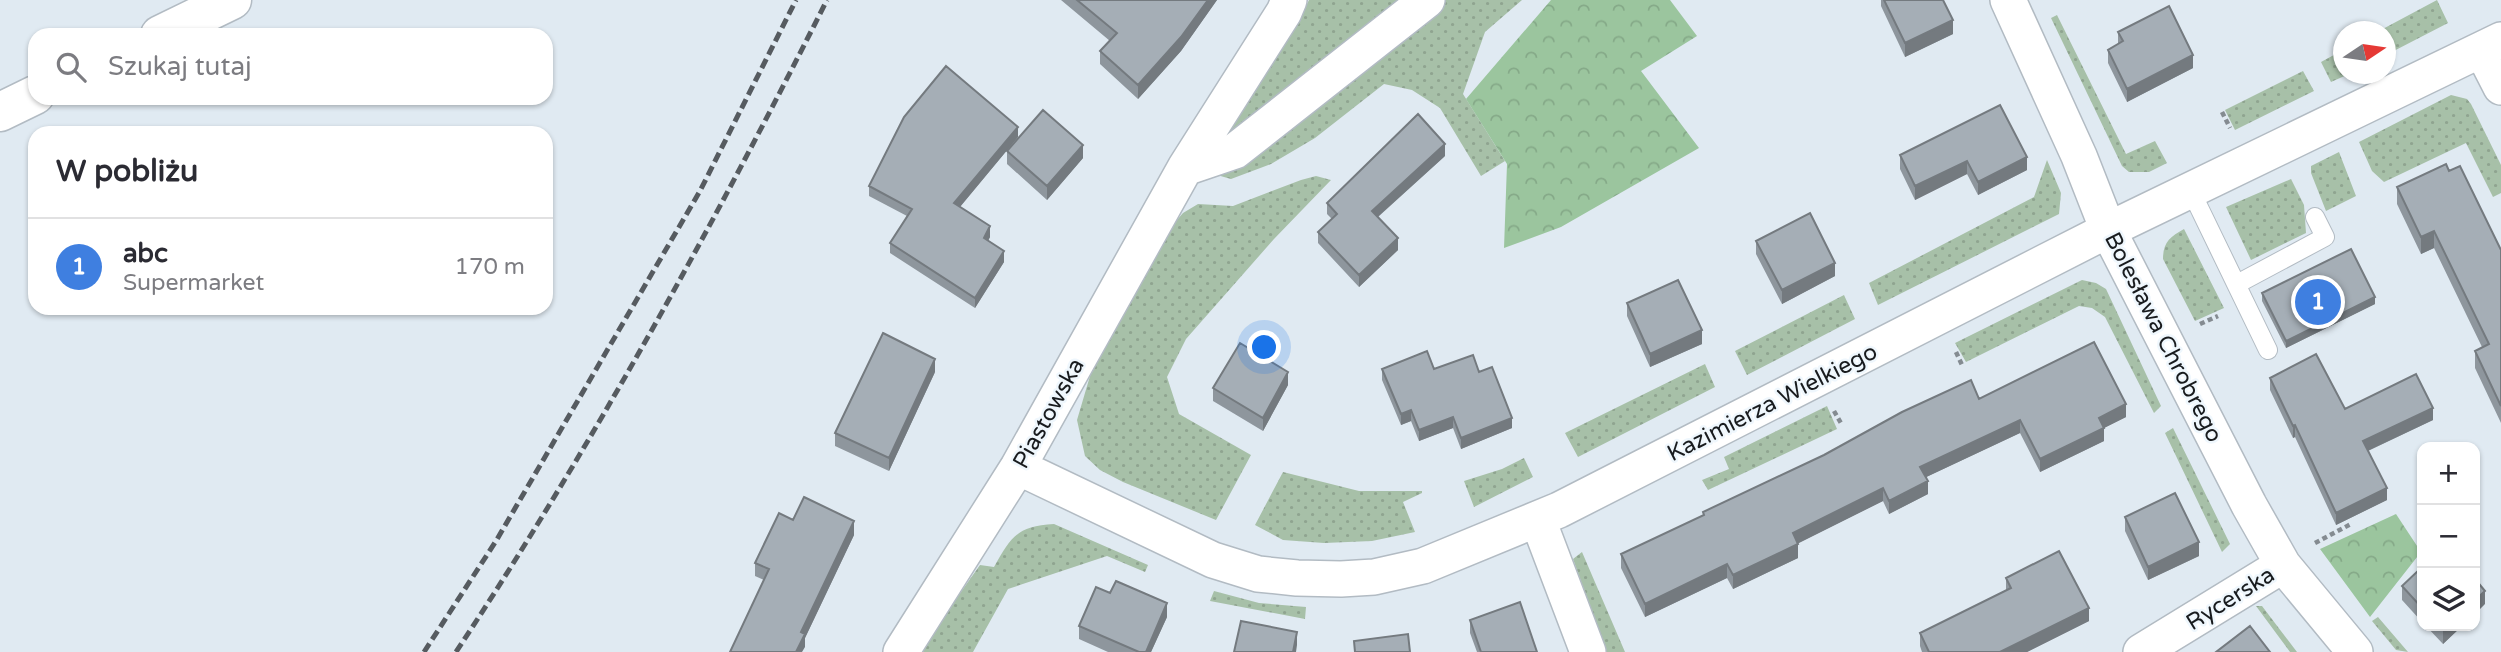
<!DOCTYPE html>
<html lang="pl">
<meta charset="utf-8">
<style>
body{margin:0;font-family:"Varela Round",sans-serif;background:#f2f2f3;color:#2b2b33}
.controls{position:absolute;right:21px;bottom:21px;display:grid;overflow:hidden;border-radius:14px;box-shadow:0 2px 5px #0004}
.controls button{width:63px;height:63px;display:grid;place-items:center;padding:0;border:0;border-bottom:2px solid #e1e1e2;background:#fff;color:#2b2b33;font:35px sans-serif}
.compass{position:absolute;left:2333px;top:21px;width:63px;height:63px;border-radius:50%;background:#fff;box-shadow:0 2px 5px #0004;rotate:77deg}
.you{position:absolute;left:1265px;top:348px;width:24px;height:24px;margin:-18px;border:5px solid #fff;border-radius:50%;background:#1a73e8;box-shadow:0 0 0 10px #1a73e833}
.badge{display:grid;place-items:center;width:46px;height:46px;border-radius:50%;background:#d93025;color:#fff;font-size:23px;font-weight:700}
.pin{position:absolute;translate:-50% -50%;border:4px solid #fff;box-shadow:0 2px 7px #0006}
.list{margin:0;padding:0;list-style:none}
h2{display:flex;justify-content:space-between;align-items:center;height:91px;margin:0;padding:0 28px;font-size:30px}
h2 small{font-size:23px;font-weight:400;color:#7c7c81}
.list li{display:grid;grid-template-columns:46px 1fr auto;gap:21px;align-items:center;box-sizing:border-box;height:98px;padding:0 28px;border-top:2px solid #e1e1e2}
.list b{display:block;font-size:26px;white-space:nowrap}
.list p{margin:0;font-size:23px;white-space:nowrap;color:#7c7c81}
.list em{font-size:23px;font-style:normal;color:#7c7c81}
.icon{flex:none;width:38px;height:38px;fill:none;stroke:currentColor;stroke-width:2;stroke-linecap:round;stroke-linejoin:round}
.map{position:relative;flex:none;width:2501px;height:652px;overflow:hidden}
.search{position:absolute;background:#fff;box-shadow:0 2px 5px #0004;left:28px;top:28px;width:525px;height:77px;display:flex;align-items:center;gap:18px;box-sizing:border-box;padding:0 24px;border-radius:21px;color:#7c7c81;font-size:26px}
.panel{position:absolute;background:#fff;box-shadow:0 2px 5px #0004;left:28px;top:126px;width:525px;height:189px;border-radius:21px}
.map>svg:first-child{display:block}
.grass{fill:url(#grass-dots)}
.forest{fill:url(#forest-crowns)}
.lines{fill:none;stroke-linecap:round;stroke-linejoin:round}
.service-casing{stroke:#b2bbc3;stroke-width:20}
.minor-casing{stroke:#b2bbc3;stroke-width:38}
.primary-casing{stroke:#b2bbc3;stroke-width:41}
.path{stroke:#848b91;stroke-width:4.5;stroke-dasharray:5 3.5;stroke-linecap:butt}
.service{stroke:#fff;stroke-width:18}
.minor{stroke:#fff;stroke-width:35}
.primary{stroke:#fff;stroke-width:38}
.rail{stroke:#565b60;stroke-width:5;stroke-dasharray:10 5;stroke-linecap:butt}
.wall{fill:#8e969d}
.shaded-wall{fill:#747a7f}
.building{fill:#a5aeb6;stroke:#747a7f;stroke-width:2}
.labels{text-anchor:middle;stroke-width:5;stroke-linejoin:round;paint-order:stroke}
.street-label{font-size:23px;fill:#181b1e;stroke:#eff7fd}
</style>
<div class="map">
<svg width="2501" height="652" viewBox="0 0 2501 652">
<defs>
<pattern id="grass-dots" width="8" height="8" patternUnits="userSpaceOnUse" patternTransform="scale(1.75)"><rect width="8" height="8" fill="#a7c0a8"/><path d="M2 2h.1M6 6h.1" fill="none" stroke="#8fa490" stroke-width="1.8" stroke-linecap="round"/></pattern>
<pattern id="forest-crowns" width="20" height="18" patternUnits="userSpaceOnUse" patternTransform="scale(1.75)"><rect width="20" height="18" fill="#9bc59e"/><path d="M2 6a3 3 0 1 1 6 0M12 15a3 3 0 1 1 6 0" fill="none" stroke="#85a988"/></pattern>
</defs>
<rect width="100%" height="100%" fill="#e0eaf2"/>
<path class="grass" d="M1309,0H1412L1213,152L1299,20Z
M1445,0H1522L1485,32L1463,94L1505,161L1481,176L1440,108L1412,90L1384,84L1315,138L1271,164L1231,179L1217,175Z
M2437,0L2448,23L2386,55V32L2379,31Z
M2057,15L2126,154L2155,141L2167,163L2149,172H2129L2122,166L2051,18Z
M2343,50L2344,74H2349L2331,82L2321,62Z
M2303,71L2314,91L2235,130L2225,110Z
M2451,95L2467,99L2471,104L2501,165V193L2493,197L2466,143L2384,182L2372,171L2359,142Z
M2339,152L2356,196L2326,211L2311,173V166Z
M2047,160L2061,193L2059,214L1878,305L1869,283L2034,197Z
M1316,176L1331,180L1274,239L1186,339L1167,377L1179,414L1251,455L1216,520L1123,482L1100,470L1085,456L1077,420L1090,376L1164,235L1183,213L1198,204L1233,206L1301,180Z
M2291,179L2304,205L2306,233L2251,260L2226,207Z
M2184,229L2224,308L2195,321L2163,259C2163,242 2170,237 2184,229Z
M2082,280L2096,283L2106,289L2161,406L2154,413L2105,317L2092,308L2079,306L1966,362L1955,343Z
M1844,295L1855,319L1747,375L1735,351Z
M1705,364L1715,387L1578,457L1565,433Z
M1827,406L1837,429L1708,490L1702,480L1729,469L1724,457Z
M2173,428L2230,544L2222,552L2165,433Z
M1524,458L1533,477L1474,507L1464,481L1502,469Z
M1283,472L1359,491H1422V493L1403,502L1415,532L1372,541L1324,543L1283,540L1255,525Z
M1054,524L1148,565L1145,572L1107,556L1008,589L973,652H913L945,601L958,596L980,565L994,567C1011,537 1017,526 1054,524Z
M1582,552L1625,652H1606L1573,559Z
M1214,591L1259,603L1306,607L1305,619L1210,601Z
M2256,606H2262L2297,652H2290Z
M2378,617L2408,652L2396,650L2372,621Z"/>
<path class="forest" d="M1551,0H1670L1697,36L1641,71L1699,148L1561,227L1504,248L1507,164L1466,99Z
M2396,514L2421,552L2370,617L2320,549Z"/>
<g class="lines">
<defs>
<path id="service" d="M2191,191L2268,350
M2237,284L2325,237L2315,217"/>
<path id="minor" d="M2008,0L2079,156L2108,230L2249,505L2283,565L2355,652
M2482,50L2501,87
M1185,168L1235,151L1427,0
M1018,467L1213,560L1258,574L1297,578L1341,579L1374,577L1423,566L1559,510L2108,230L2501,40
M1538,520L1588,652
M901,652L1018,467L1185,168L1284,12L1289,0
M2141,652L2283,565"/>
<path id="primary" d="M160,35L232,0
M0,112L35,95"/>
</defs>
<use href="#service" class="service-casing"/>
<use href="#minor" class="minor-casing"/>
<use href="#primary" class="primary-casing"/>
<path class="path" d="M2222,112L2230,128
M2200,324L2218,316
M1956,352L1962,365
M1834,411L1842,425
M2315,543L2351,524"/>
<use href="#service" class="service"/>
<use href="#minor" class="minor"/>
<use href="#primary" class="primary"/>
<path class="rail" d="M424,652L496,541L700,191L796,0
M456,652C594,443 714,224 827,0"/>
</g>
<path class="wall" d="M1061,0H1217L1181,51L1138,99L1100,64V51L1110,41Z
M1881,0H1943L1953,34L1905,57L1881,6Z
M2118,32L2193,68L2127,102L2108,63V50L2118,44Z
M2000,105L2027,170L1978,195L1967,174L1915,200L1900,169V155Z
M1018,137L960,207L990,237L988,241L1004,262L975,308L890,253V243L907,216L869,196V186Z
M1007,151L1083,158L1047,200L1007,164Z
M1445,156L1378,217L1398,250L1359,287L1318,243V232L1332,219L1327,214V203Z
M2449,171L2501,250V423L2475,368V351L2482,347L2434,248L2421,254L2397,204V187Z
M1756,241L1835,276L1782,304L1756,254Z
M2262,293L2375,304L2286,348L2262,301Z
M1627,303L1702,344L1650,367L1627,316Z
M1382,369H1434L1479,372L1512,428L1461,449L1453,428L1419,441L1411,421L1401,425L1382,380Z
M935,372L889,471L835,446V433Z
M2270,378L2345,409L2433,420L2368,451L2387,500L2336,525L2295,437L2293,438L2270,390Z
M1288,385L1263,431L1213,401V388Z
M1979,399L2126,417L2104,428V441L2040,472L2020,433L1926,477L1928,494L1889,514L1883,501L1798,543V558L1733,589L1727,578L1645,617L1621,568V554L1703,516V512Z
M2125,517L2199,556L2148,580L2125,531Z
M793,520L854,535L805,638V647L764,580L755,576V563Z
M2422,567V622L2402,600V586Z
M2006,578L2089,621L2027,652H1922L1920,646V633L2006,590Z
M1167,617L1151,652H1108L1079,639V626Z
M1470,620L1537,652H1477L1470,633Z
M2426,626H2462L2443,644Z"/>
<path class="shaded-wall" d="M1208,0H1217L1181,51L1138,99V85Z
M1953,20V34L1905,57V43Z
M2193,55V68L2127,102V89Z
M1018,127V137L954,214V203Z
M1445,144V156L1372,222V211Z
M1083,145V158L1047,200V186Z
M2027,157V170L1978,195V182Z
M1967,161V174L1915,200V186Z
M990,226V237L984,248V238Z
M2434,231V248L2421,254V237Z
M1398,238V250L1359,287V275Z
M1004,251V262L975,308V298Z
M1835,263V276L1782,304V290Z
M2375,297V304L2286,348V341Z
M1702,330V344L1650,367V354Z
M935,359V372L889,471V458Z
M1288,372V385L1263,431V418Z
M2126,404V417L2104,428V441L2040,472V459L2099,418Z
M2433,408V420L2363,453V441Z
M1411,410V421L1401,425V414Z
M1453,417V428L1419,441V430Z
M1512,418V428L1461,449V438Z
M2020,420V433L1920,480V467Z
M2295,425V437L2293,438V426Z
M1928,481V494L1889,514V501Z
M1883,488V501L1793,546V533Z
M2387,488V500L2336,525V513Z
M854,521V535L805,638V647L802,652H796L801,632Z
M2199,542V556L2148,580V567Z
M1798,544V558L1733,589V575Z
M1727,564V578L1645,617V604Z
M2485,591V604L2475,614V600Z
M1167,603V617L1151,652H1146Z
M2089,608V621L2027,652H2000Z
M2448,626H2462L2443,644V630Z
M1297,632V645L1296,652H1293Z"/>
<path class="building" d="M1077,0H1208L1181,37L1138,85L1100,51L1117,33Z
M1884,0H1943L1953,20L1905,43Z
M2169,6L2193,55L2127,89L2108,50L2123,41L2118,32Z
M946,66L1018,127L954,203L990,226L984,238L1004,251L975,298L890,243L912,209L869,186L904,117Z
M2000,105L2027,157L1978,182L1967,161L1915,186L1900,155Z
M1043,110L1083,145L1047,186L1007,151Z
M1418,114L1445,144L1372,211L1398,238L1359,275L1318,232L1337,214L1327,203Z
M2446,164L2449,171L2460,166L2501,250V406L2475,351L2489,344L2434,231L2421,237L2397,187Z
M1810,213L1835,263L1782,290L1756,241Z
M2351,249L2375,297L2286,341L2262,293Z
M1678,280L1702,330L1650,354L1627,303Z
M883,333L935,359L889,458L835,433Z
M2094,342L2126,404L2099,418L2104,428L2040,459L2020,420L1920,467L1928,481L1889,501L1883,488L1793,533L1798,544L1733,575L1727,564L1645,604L1621,554L1704,515L1703,512L1824,455L1902,412L1971,380L1979,399Z
M1240,343L1288,372L1263,418L1213,388Z
M1427,351L1434,369L1473,355L1479,372L1492,367L1512,418L1461,438L1453,417L1419,430L1411,410L1401,414L1382,369Z
M2316,354L2345,409L2416,374L2433,408L2363,441L2387,488L2336,513L2295,425L2293,426L2270,378Z
M2175,493L2199,542L2148,567L2125,517Z
M804,497L854,521L801,632L805,634L796,652H730L769,569L755,563L779,513L793,520Z
M2059,551L2089,608L2000,652H1929L1920,633L2011,588L2006,578Z
M2422,567V608L2402,586Z
M2475,579L2485,591L2475,600Z
M1116,581L1167,603L1146,652H1139L1079,626L1096,587L1110,593Z
M1520,602L1537,652H1481L1470,620Z
M1241,621L1297,632L1293,652H1234Z
M2250,626L2270,652H2216Z
M2439,626H2448L2443,630Z
M1408,634L1410,652H1355L1354,641Z"/>
<g class="labels">
<g class="street-label">
<text transform="translate(2164 337) rotate(63)" y="8">Bolesława Chrobrego</text>
<text transform="translate(1772 402) rotate(-27)" y="8">Kazimierza Wielkiego</text>
<text transform="translate(1048 413) rotate(-61)" y="8">Piastowska</text>
<text transform="translate(2230 598) rotate(-32)" y="8">Rycerska</text>
</g>
</g>
</svg>
<div class="controls">
<button>+</button>
<button>−</button>
<button><svg class="icon" aria-label="layers" viewBox="0 0 24 24"><path d="M12 4l9 5-9 5-9-5zM3 14l9 5 9-5"/></svg></button>
</div>
<svg class="compass" viewBox="-18 -18 36 36"><path d="M0-13l5 13h-10z" fill="#e53935"/><path d="M0 13l5-13h-10z" fill="#7c7c81"/></svg>
<div class="you"></div>
<div class="pin badge" style="left:2318px;top:302px;background:#3f7fe0">1</div>
<div class="search"><svg class="icon" aria-label="search" viewBox="0 0 24 24"><circle cx="10" cy="10" r="6"/><path d="M15 15l6 6"/></svg>Szukaj tutaj</div>
<section class="panel">
<h2>W pobliżu<small></small></h2>
<ul class="list">
<li><span class="badge" style="background:#3f7fe0">1</span><div><b>abc</b><p>Supermarket</p></div><em>170 m</em></li>
</ul>
</section>
</div>
